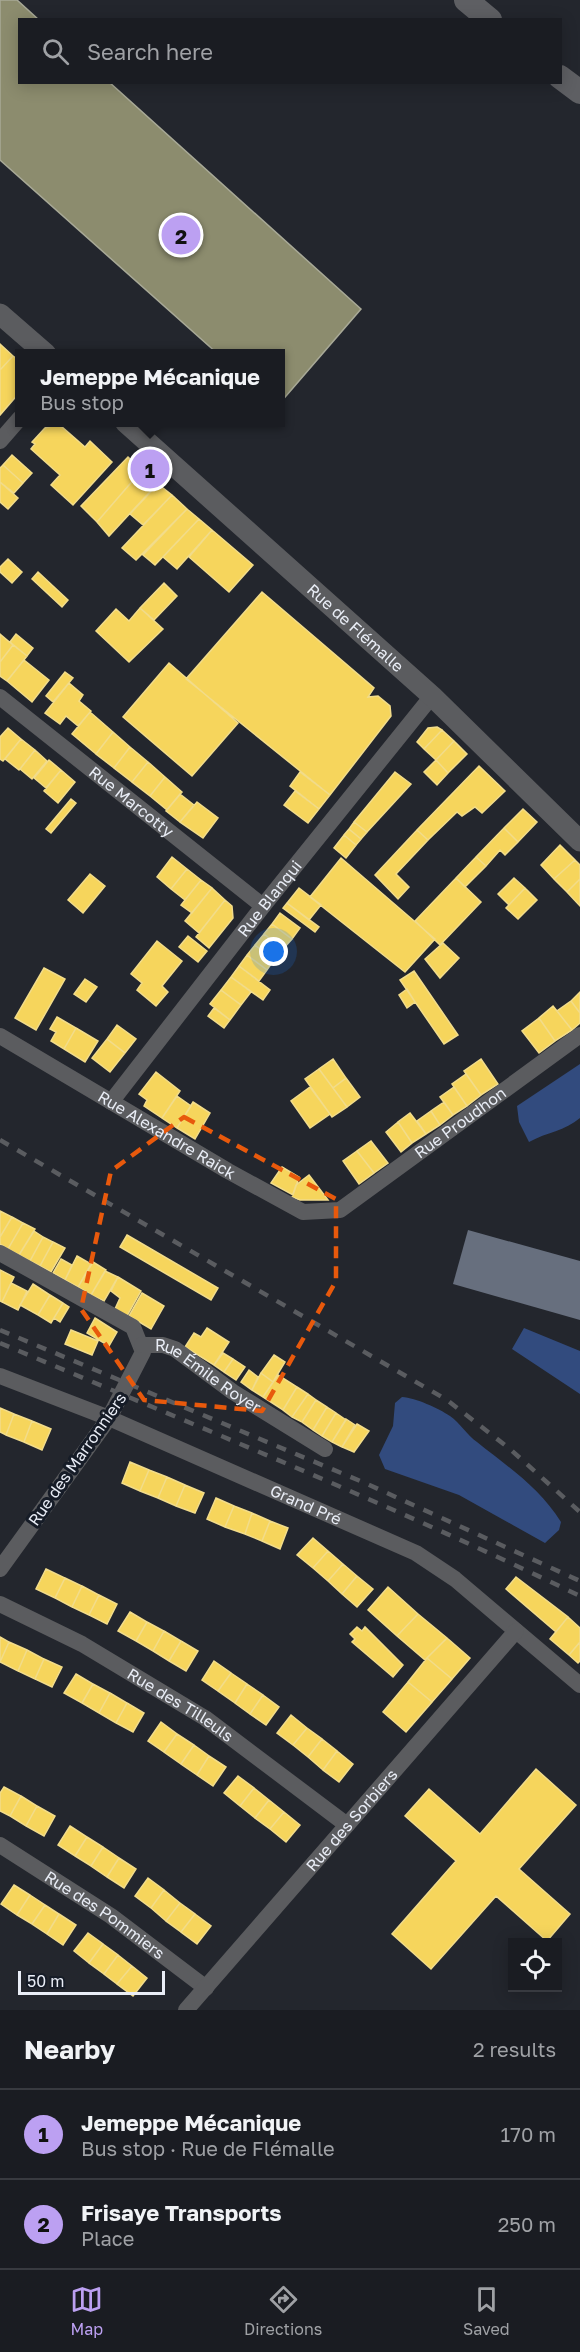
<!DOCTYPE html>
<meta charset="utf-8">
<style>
body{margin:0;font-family:"Golos Text",sans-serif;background:#23252a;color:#f1f3f6}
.controls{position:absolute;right:18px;bottom:18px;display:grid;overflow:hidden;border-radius:0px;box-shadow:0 3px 15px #0003}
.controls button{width:54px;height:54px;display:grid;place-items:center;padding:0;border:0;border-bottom:2px solid #383a40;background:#1a1c22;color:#f1f3f6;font:30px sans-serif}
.scale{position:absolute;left:18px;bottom:15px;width:147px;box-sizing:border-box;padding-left:6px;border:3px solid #e9edf6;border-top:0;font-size:16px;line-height:21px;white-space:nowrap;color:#e9edf6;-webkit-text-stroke:4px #161c27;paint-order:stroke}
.you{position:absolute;left:274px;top:952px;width:21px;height:21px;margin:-15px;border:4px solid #fff;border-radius:50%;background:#1a73e8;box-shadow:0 0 0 9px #1a73e833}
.badge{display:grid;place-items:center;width:39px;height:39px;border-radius:50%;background:#bca0f2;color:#111;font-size:20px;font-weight:700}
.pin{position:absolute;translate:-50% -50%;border:3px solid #fff;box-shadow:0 2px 6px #0006}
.popup{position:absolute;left:15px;top:349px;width:270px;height:78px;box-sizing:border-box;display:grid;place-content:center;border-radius:0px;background:#1a1c22;filter:drop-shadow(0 2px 4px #0005);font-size:20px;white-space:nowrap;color:#9fa1a5}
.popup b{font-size:22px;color:#f1f3f6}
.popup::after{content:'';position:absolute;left:50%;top:100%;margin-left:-12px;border:12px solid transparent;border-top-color:#1a1c22}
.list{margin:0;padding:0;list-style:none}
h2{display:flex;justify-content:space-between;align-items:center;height:78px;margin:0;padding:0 24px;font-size:26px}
h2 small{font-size:20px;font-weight:400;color:#9fa1a5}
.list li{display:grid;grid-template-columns:39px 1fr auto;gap:18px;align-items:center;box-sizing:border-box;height:90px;padding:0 24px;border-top:2px solid #383a40}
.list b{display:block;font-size:22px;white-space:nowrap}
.list p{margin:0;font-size:20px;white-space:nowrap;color:#9fa1a5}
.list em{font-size:20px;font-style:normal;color:#9fa1a5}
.icon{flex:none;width:33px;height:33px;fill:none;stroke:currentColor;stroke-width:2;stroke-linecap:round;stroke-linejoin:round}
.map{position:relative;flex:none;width:580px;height:2010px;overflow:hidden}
.search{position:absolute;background:#1a1c22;box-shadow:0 3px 15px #0003;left:18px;right:18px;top:18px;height:66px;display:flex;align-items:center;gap:15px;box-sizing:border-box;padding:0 21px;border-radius:0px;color:#9fa1a5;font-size:22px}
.sheet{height:258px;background:#1a1c22}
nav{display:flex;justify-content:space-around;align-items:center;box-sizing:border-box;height:84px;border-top:2px solid #383a40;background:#1a1c22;font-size:16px;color:#9fa1a5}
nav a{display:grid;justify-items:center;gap:3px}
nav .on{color:#bca0f2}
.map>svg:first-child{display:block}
.forest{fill:#324b7e}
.homes{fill:#f6d55c;stroke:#f2dc8a;stroke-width:1.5}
.industry{fill:#8c8c6e;stroke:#a8a997;stroke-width:1.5}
.building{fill:#676f7e}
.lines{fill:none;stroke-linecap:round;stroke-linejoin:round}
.minor{stroke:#5b5c5f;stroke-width:16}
.tertiary{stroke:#5b5c5f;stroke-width:21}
.secondary{stroke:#5e5f63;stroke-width:24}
.rail{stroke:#5a5c60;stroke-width:4.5;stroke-dasharray:10 10;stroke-linecap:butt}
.marked{fill:none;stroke:#e8590c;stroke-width:4.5;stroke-dasharray:12 8;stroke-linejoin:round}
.labels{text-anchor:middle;stroke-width:6;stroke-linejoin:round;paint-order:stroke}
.street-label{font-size:16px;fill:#e9edf6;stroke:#161c27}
</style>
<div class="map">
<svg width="580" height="2010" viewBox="0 0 580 2010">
<rect width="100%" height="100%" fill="#23262d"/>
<path class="forest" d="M580,1064V1118C565,1131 547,1132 529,1142L519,1122L517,1106Z
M524,1328L580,1351V1394L512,1349Z
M402,1397C416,1398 438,1408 450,1416C460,1423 467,1435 477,1442C508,1467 539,1487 561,1522L559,1530L545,1543L459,1495L385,1469L379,1455L393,1426L395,1403Z"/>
<path class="homes" d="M0,344L13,356L0,370Z
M13,356L20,361V392L0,415V370Z
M55,425L62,427L85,447L90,441L112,462L73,505L51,485L60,475L31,449L35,444L32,442L45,428Z
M12,455L32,473L23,483L3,465Z
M128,457L142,470L97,522L81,506Z
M3,465L23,483L14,493L0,482V468Z
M143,469L159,482L109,536L97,522Z
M0,482L18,498L8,509L0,502Z
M158,484L172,495L143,525L130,514Z
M172,495L187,509L136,560L122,548Z
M187,509L199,519L155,565L143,555Z
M199,519L212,530L177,569L163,557Z
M212,530L253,565L229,592L189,557Z
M8,559L22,572L12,583L0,572V567Z
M38,572L68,600L62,607L32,579Z
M164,583L177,596L154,620L140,608Z
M262,592L374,688L368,697L378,696L390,706L391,716L330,795L186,679Z
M140,608L163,629L129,662L96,631L116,609L129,621Z
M0,634L13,645L0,662Z
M16,634L33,648L27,656L10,642Z
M13,645L27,656L7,681L0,676V662Z
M24,660L49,680L32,702L7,681Z
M169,663L238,723L192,776L123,717Z
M65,672L73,678L53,702L46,696Z
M69,683L83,695L79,701L91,711L78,726L66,716L60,724L45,713Z
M90,712L113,732L96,754L72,734Z
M437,727L442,730L424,749L417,742L428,728Z
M8,728L21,739L3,761L0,759V737Z
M442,730L454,741L436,760L424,749Z
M113,732L130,747L114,768L96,754Z
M21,739L35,750L19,770L5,759Z
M454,741L467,754L448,773L436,760Z
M130,747L148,762L132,782L114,768Z
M35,750L47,761L32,779L20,769Z
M49,760L61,770L46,788L34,778Z
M436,760L448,773L437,785L424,772Z
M148,762L165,777L150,796L132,782Z
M479,766L505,791L482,813L475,807L462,816L457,812L428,840L417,830Z
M61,770L75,782L58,803L44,791Z
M300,772L330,795L319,809L290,786Z
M395,772L411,784L367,832L354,822Z
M165,777L182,792L167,810L150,796Z
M295,791L319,809L308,823L284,805Z
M180,794L194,805L180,822L166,811Z
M71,799L76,803L51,833L46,829Z
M197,802L218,818L203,838L180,822Z
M523,809L537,822L518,842L504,828Z
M354,822L367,832L361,839L349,829Z
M504,828L518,842L505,855L500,850L486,866L476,857Z
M349,829L361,839L356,845L344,835Z
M417,830L428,840L396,874L409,887L398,899L375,875Z
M344,835L356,845L346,858L334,848Z
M560,845L575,860L554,879L541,865Z
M172,857L187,869L171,889L157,877Z
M476,857L486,866L465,887L456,878Z
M341,858L435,939L405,972L310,897Z
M575,860L580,865V879L567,892L554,879Z
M187,869L201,880L185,900L171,889Z
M90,874L105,886L83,913L68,900Z
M456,878L481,902L440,945L415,921Z
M514,878L525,888L509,905L498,894Z
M580,879V906L567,892Z
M201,880L212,888L192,913L181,905Z
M212,888L225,900L199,933L185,921Z
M299,888L321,905L309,920L287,903Z
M525,888L537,900L518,919L506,908Z
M225,900L232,906L233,918L209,948L196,937Z
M287,903L319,927L315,932L283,908Z
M280,913L300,928L292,939L272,924Z
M272,924L292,939L283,949L264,934Z
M264,934L283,949L274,960L255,945Z
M188,936L207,951L198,962L179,947Z
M157,941L182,961L162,986L168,992L156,1006L137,990L142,983L131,974Z
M443,943L459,958L440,978L425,959Z
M255,945L274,960L267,970L247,955Z
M247,955L267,970L259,981L239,966Z
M239,966L270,990L263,1000L231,977Z
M44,968L65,979L36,1030L15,1018Z
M414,971L458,1035L444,1044L400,980Z
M231,977L251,992L241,1005L221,990Z
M85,979L97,987L86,1002L74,994Z
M407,989L415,1002L407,1008L399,995Z
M221,990L241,1005L230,1020L210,1004Z
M580,992V1013L571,1001Z
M571,1001L580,1013V1023L572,1030L557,1011Z
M553,1006L572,1030L555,1041L539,1018Z
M214,1008L230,1020L224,1028L208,1016Z
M57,1017L76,1028L64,1049L51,1041L56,1032L50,1029Z
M539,1018L555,1041L539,1053L522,1031Z
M117,1025L136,1039L125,1053L107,1039Z
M76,1028L98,1041L85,1062L64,1049Z
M107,1039L125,1053L110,1072L92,1058Z
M333,1059L346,1078L333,1088L319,1069Z
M481,1059L498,1084L481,1095L464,1071Z
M319,1069L347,1107L332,1117L305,1079Z
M156,1072L180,1091L162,1118L144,1106L147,1100L139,1094Z
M466,1074L481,1095L467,1106L452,1084Z
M346,1078L360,1097L347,1107L333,1088Z
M310,1087L330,1114L310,1128L291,1101Z
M454,1087L467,1106L453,1115L440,1097Z
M177,1096L191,1106L177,1128L162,1118Z
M193,1102L210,1113L195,1139L177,1128Z
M444,1102L453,1115L440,1125L431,1111Z
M431,1111L440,1125L426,1134L417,1121Z
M410,1113L426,1134L412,1143L398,1122Z
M398,1122L412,1143L401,1152L386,1132Z
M371,1141L388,1163L374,1173L357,1151Z
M357,1151L374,1173L359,1184L343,1161Z
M282,1167L299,1177L293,1195L271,1183Z
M309,1175L328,1200H300L292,1197L296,1185Z
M0,1211L12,1217L0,1237Z
M12,1217L23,1223L8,1249L0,1244V1237Z
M23,1223L35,1229L19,1255L8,1249Z
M34,1231L43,1237L30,1261L19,1255Z
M127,1235L218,1288L211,1300L120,1247Z
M43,1237L53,1242L40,1266L30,1261Z
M53,1242L65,1248L51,1272L40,1266Z
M77,1256L91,1264L78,1287L65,1280Z
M61,1259L72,1265L65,1280L53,1273Z
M93,1262L106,1270L91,1295L78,1287Z
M0,1270L14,1277L2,1302L0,1301Z
M105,1271L118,1277L104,1301L91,1295Z
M118,1277L141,1291L127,1316L115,1309L120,1298L111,1291Z
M11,1283L27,1291L18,1310L2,1302Z
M33,1284L50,1295L38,1315L20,1305Z
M142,1293L164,1306L151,1329L129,1316Z
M50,1295L63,1303L51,1323L38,1315Z
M63,1303L69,1307L60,1322L54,1318Z
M95,1318L117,1332L109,1346L87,1333Z
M207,1328L229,1342L214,1365L185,1347L194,1333L201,1337Z
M71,1330L98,1341L92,1355L65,1344Z
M223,1353L233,1359L224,1372L214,1365Z
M274,1355L285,1362L273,1382L261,1373Z
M233,1359L245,1367L236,1380L224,1372Z
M249,1370L258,1377L252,1390L241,1382Z
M261,1373L273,1382L263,1397L252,1390Z
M278,1375L297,1387L283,1410L263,1397Z
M297,1387L308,1394L292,1417L283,1410Z
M308,1394L316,1400L302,1422L292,1417Z
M316,1400L327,1407L313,1430L302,1422Z
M327,1407L336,1413L322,1436L313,1430Z
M0,1408L14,1414L6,1435L0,1432Z
M336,1413L346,1420L332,1442L322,1436Z
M14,1414L32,1421L24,1442L6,1435Z
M346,1419L355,1425L342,1447L332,1442Z
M32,1421L51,1429L42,1450L24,1442Z
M357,1424L369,1431L354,1452L342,1447Z
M130,1462L149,1470L140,1491L122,1483Z
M149,1470L167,1477L158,1498L140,1491Z
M167,1477L185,1485L176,1506L158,1498Z
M185,1485L204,1493L195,1513L176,1506Z
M216,1498L234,1506L225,1527L207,1519Z
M234,1506L252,1513L245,1534L225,1527Z
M252,1513L270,1521L262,1541L245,1534Z
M270,1521L288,1528L280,1549L262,1541Z
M313,1538L328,1551L313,1568L297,1555Z
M328,1551L343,1564L328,1581L313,1568Z
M343,1564L357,1576L342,1594L328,1581Z
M46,1569L65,1578L55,1598L36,1589Z
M357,1576L373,1589L357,1607L342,1594Z
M516,1577L568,1617L556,1632L506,1589Z
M65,1578L82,1586L72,1607L55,1598Z
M82,1586L99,1595L89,1615L72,1607Z
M388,1587L418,1614L397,1636L368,1610Z
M99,1595L117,1604L107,1624L89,1615Z
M130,1612L147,1622L136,1641L118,1631Z
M418,1614L447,1638L425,1660L397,1636Z
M568,1617L580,1628V1642L569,1655L550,1639Z
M147,1622L164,1631L153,1651L136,1641Z
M357,1627L362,1631L365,1627L403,1665L393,1677L352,1642L355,1639L350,1634Z
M164,1631L181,1641L169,1661L153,1651Z
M0,1637L9,1642L0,1662Z
M447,1638L470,1658L452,1679L427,1658Z
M181,1641L198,1651L186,1671L169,1661Z
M9,1642L27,1650L18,1671L0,1662Z
M580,1642V1661L578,1663L569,1655Z
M27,1650L44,1659L35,1679L18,1671Z
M427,1658L452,1679L432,1702L408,1682Z
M44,1659L62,1667L52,1687L35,1679Z
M214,1661L231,1673L218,1691L202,1680Z
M231,1673L247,1684L235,1703L218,1691Z
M76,1674L93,1684L82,1703L64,1693Z
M408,1682L432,1702L406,1732L383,1712Z
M93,1684L110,1693L99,1713L82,1703Z
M247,1684L263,1695L250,1714L235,1703Z
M110,1693L127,1703L116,1723L99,1713Z
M263,1695L279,1707L266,1725L250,1714Z
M127,1703L144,1713L133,1732L116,1723Z
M291,1715L307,1728L293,1745L277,1733Z
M161,1722L177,1734L164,1752L148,1741Z
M307,1728L322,1739L308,1757L293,1745Z
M177,1734L194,1745L181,1764L164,1752Z
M322,1739L337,1751L323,1770L308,1757Z
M194,1745L209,1756L197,1775L181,1764Z
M337,1751L353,1764L339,1782L323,1770Z
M209,1756L226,1767L213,1786L197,1775Z
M536,1769L576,1805L519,1869L570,1914L547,1941L496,1896L431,1969L392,1934L456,1861L405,1816L429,1789L480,1834Z
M238,1776L254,1788L240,1806L224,1793Z
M4,1787L21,1796L10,1816L0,1811V1793Z
M254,1788L269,1800L255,1818L240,1806Z
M21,1796L37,1806L26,1826L10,1816Z
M269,1800L284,1812L270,1829L255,1818Z
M37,1806L55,1816L44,1836L26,1826Z
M284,1812L300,1825L286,1842L270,1829Z
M70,1826L87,1837L75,1856L58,1845Z
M87,1837L103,1847L91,1866L75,1856Z
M103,1847L119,1858L107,1877L91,1866Z
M119,1858L136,1869L124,1888L107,1877Z
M148,1878L164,1890L151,1908L135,1896Z
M14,1885L30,1895L17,1915L1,1904Z
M164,1890L180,1903L166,1921L151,1908Z
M30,1895L45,1905L32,1924L17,1915Z
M180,1903L195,1914L181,1932L166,1921Z
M45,1905L59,1914L47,1934L32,1924Z
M59,1914L76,1925L63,1945L47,1934Z
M195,1914L211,1926L197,1944L181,1932Z
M88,1933L103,1944L89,1963L74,1951Z
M103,1944L118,1955L104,1974L89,1963Z
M118,1955L132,1966L117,1984L104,1974Z
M132,1966L147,1978L133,1996L117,1984Z"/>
<path class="industry" d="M0,0H17L39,20H20V82H109L361,309L280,403V354H218L0,160Z"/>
<path class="building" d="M468,1230L580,1261V1320L453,1284Z"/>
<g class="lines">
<g class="minor">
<path d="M0,441L20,418"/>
<path id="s1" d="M0,697L263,906"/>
<path id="s2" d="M0,1036L228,1171L303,1212L340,1210L580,1035"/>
<path id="s3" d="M111,1102L263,906L432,696"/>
<path d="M0,1253L133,1327L143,1352L109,1418L0,1569"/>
<path id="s4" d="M142,1345H163L175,1349L233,1392L325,1449"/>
<path id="s5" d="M0,1376L109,1418L416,1553L455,1579L580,1685"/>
<path id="s6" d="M0,1604L82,1644L205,1718L347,1825"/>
<path id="s7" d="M0,1845L111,1916L206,1988"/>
<path id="s8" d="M186,2010L516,1631"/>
</g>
<g class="tertiary">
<path d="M0,314L46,354"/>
<path id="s9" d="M125,422L432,696L580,841"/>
</g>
<path class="secondary" d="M466,0L490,20
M560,77L580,92"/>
<path class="rail" d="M0,1140L447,1400L510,1449L580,1512
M0,1330L365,1483L580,1581
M0,1343C194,1425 390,1504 580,1596"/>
</g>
<path class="marked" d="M184,1117L336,1199V1281L262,1411L144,1400L81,1309L111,1171Z"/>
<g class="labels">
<g class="street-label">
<text dy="6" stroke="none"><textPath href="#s9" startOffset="309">Rue de Flémalle</textPath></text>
<text dy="6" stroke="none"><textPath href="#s1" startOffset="168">Rue Marcotty</textPath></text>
<text dy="6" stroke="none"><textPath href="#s3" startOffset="258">Rue Blanqui</textPath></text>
<text dy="6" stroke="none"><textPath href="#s2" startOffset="536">Rue Proudhon</textPath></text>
<text dy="6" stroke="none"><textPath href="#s2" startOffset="194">Rue Alexandre Raick</textPath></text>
<text dy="6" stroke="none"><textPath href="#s4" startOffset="75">Rue Émile Royer</textPath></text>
<text transform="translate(77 1459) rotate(-55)" y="6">Rue des Marronniers</text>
<text dy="6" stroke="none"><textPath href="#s5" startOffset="332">Grand Pré</textPath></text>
<text dy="6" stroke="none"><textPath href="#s6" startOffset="207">Rue des Tilleuls</textPath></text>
<text dy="6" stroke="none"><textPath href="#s8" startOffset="252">Rue des Sorbiers</textPath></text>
<text dy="6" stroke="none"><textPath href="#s7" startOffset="126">Rue des Pommiers</textPath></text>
</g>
</g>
</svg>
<div class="controls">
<button><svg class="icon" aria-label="locate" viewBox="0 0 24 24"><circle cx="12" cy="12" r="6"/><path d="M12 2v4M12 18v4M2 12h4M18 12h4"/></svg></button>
</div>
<div class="scale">50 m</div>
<div class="you"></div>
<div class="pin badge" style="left:150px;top:469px">1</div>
<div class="popup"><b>Jemeppe Mécanique</b>Bus stop</div>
<div class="pin badge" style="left:181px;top:235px">2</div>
<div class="search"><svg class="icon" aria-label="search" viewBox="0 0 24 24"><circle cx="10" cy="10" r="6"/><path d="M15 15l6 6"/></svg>Search here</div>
</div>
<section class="sheet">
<h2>Nearby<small>2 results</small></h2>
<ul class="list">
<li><span class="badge">1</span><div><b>Jemeppe Mécanique</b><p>Bus stop · Rue de Flémalle</p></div><em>170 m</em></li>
<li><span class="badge">2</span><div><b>Frisaye Transports</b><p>Place</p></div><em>250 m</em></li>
</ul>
</section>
<nav>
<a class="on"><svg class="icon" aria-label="map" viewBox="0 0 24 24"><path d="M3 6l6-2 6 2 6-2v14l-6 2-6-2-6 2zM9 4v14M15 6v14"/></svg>Map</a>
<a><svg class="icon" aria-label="directions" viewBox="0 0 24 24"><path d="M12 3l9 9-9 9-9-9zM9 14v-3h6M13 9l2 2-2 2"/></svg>Directions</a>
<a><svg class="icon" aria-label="saved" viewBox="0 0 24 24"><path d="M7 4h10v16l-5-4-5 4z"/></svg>Saved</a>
</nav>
